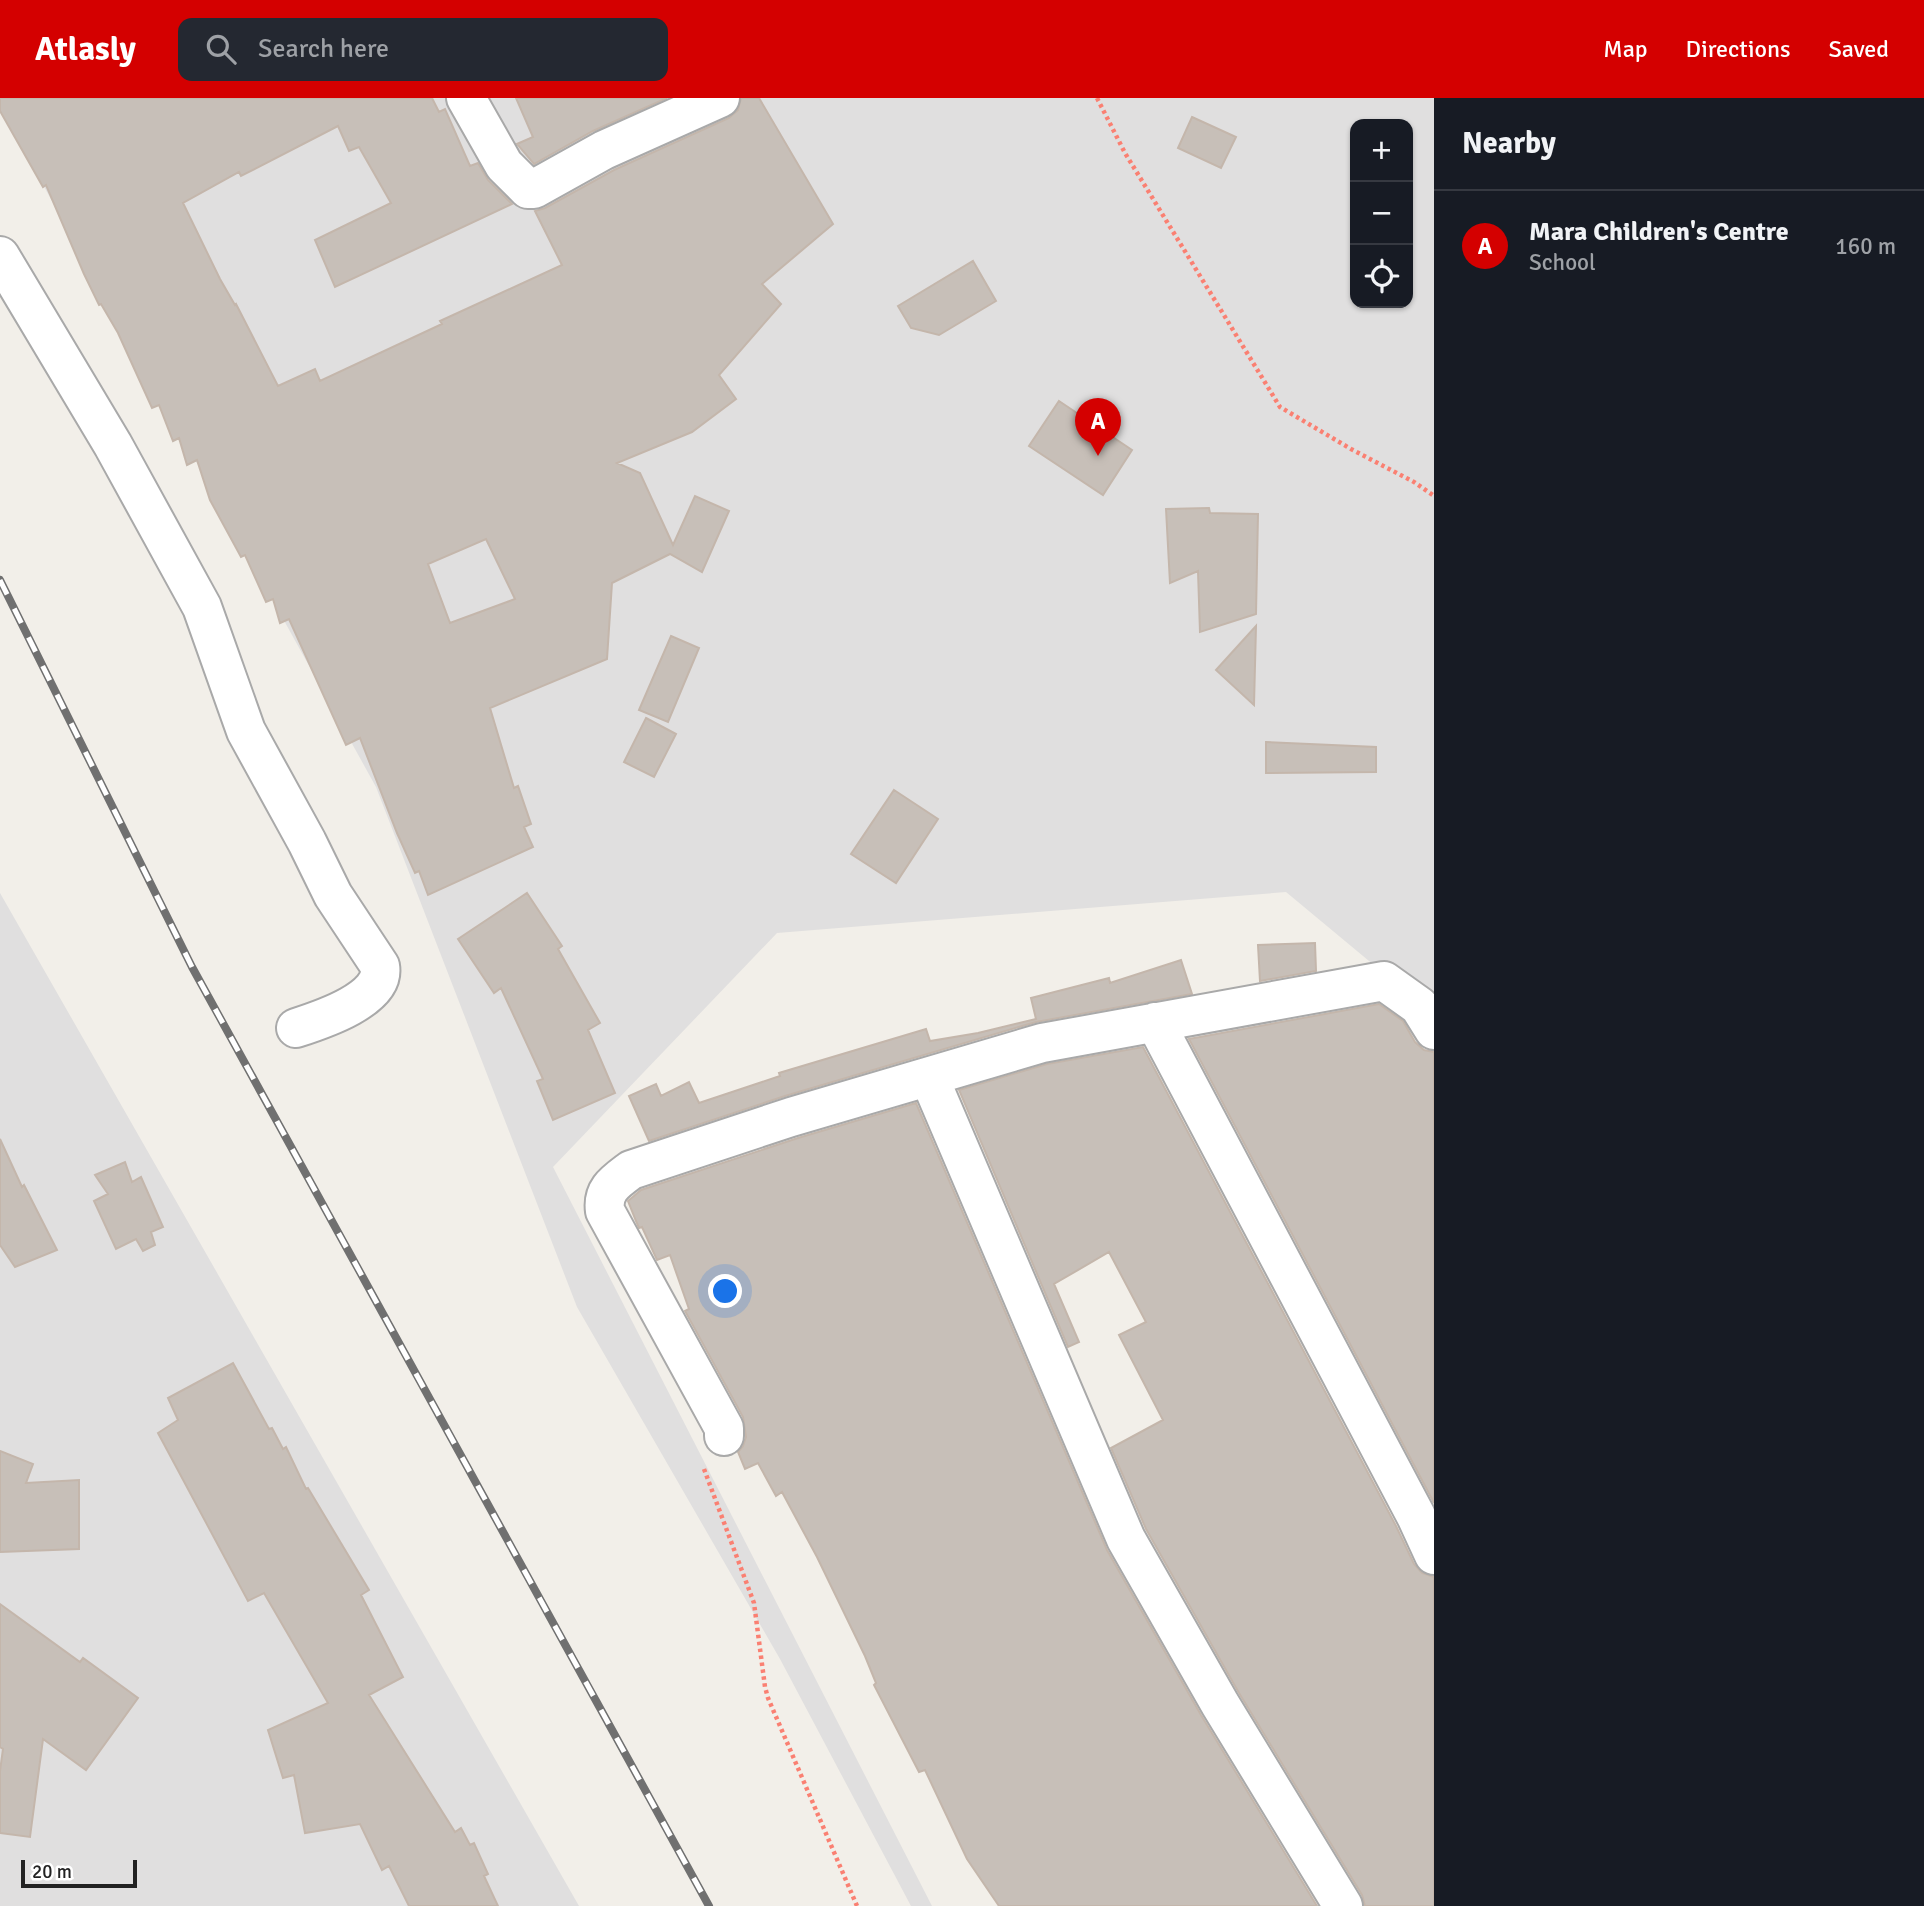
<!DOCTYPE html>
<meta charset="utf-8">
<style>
body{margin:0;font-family:Signika,sans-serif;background:#242831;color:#f1f3f6}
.controls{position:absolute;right:21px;top:21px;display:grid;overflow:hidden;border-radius:14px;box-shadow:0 2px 5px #0004}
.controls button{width:63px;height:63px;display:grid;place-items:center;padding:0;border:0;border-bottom:2px solid #363941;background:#171b24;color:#f1f3f6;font:35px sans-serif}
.scale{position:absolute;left:21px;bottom:18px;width:116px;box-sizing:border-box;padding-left:7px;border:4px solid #222;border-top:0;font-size:19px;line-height:24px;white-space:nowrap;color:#222;-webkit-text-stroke:5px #fff;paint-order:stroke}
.you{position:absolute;left:726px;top:1194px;width:24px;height:24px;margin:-18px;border:5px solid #fff;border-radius:50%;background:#1a73e8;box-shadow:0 0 0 10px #1a73e833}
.badge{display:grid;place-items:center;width:46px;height:46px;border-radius:50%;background:#d40000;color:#fff;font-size:23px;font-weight:700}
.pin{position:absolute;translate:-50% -58px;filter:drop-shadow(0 2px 4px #0008)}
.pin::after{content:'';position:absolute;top:37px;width:24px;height:21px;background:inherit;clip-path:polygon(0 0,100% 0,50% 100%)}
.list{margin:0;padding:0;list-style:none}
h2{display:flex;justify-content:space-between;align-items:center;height:91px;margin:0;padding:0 28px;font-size:30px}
h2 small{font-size:23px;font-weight:400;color:#9ea1a6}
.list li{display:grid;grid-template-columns:46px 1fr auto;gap:21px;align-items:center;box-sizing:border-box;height:112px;padding:0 28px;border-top:2px solid #363941}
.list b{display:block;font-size:26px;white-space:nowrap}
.list p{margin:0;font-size:23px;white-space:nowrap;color:#9ea1a6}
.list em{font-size:23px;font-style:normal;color:#9ea1a6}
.icon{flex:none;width:38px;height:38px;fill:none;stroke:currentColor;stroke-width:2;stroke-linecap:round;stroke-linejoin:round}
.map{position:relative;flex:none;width:1434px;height:1808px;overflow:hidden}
header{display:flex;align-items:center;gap:42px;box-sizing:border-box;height:98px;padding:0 35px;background:#d40000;color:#fff}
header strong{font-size:33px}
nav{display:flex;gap:38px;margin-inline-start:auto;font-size:24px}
.search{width:490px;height:63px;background:#242831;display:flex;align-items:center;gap:18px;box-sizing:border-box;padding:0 24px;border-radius:14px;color:#9ea1a6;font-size:26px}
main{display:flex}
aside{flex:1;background:#171b24}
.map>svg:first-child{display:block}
.residential{fill:#e0dfdf;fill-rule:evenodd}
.building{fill:#c7bfb8;stroke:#c4b6ab;stroke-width:2;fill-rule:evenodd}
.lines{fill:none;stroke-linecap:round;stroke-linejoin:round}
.minor-casing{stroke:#a9a9a9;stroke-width:42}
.path{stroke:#fa8072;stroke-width:4.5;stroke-dasharray:3.5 3.5;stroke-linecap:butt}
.minor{stroke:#fff;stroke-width:38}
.rail-casing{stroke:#707070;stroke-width:8}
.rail{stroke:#fff;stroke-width:5;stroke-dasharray:16;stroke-linecap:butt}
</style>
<header>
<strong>Atlasly</strong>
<div class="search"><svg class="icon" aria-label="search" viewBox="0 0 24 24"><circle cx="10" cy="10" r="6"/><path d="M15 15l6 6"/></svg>Search here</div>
<nav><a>Map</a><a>Directions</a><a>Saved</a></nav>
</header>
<main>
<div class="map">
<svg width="1434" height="1808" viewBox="0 0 1434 1808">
<rect width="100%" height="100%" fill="#f2efe9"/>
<path class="residential" d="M0,0H1434V917L1286,794L777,835L553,1069L932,1808H911L780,1561L577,1209L376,689L0,9ZM1355,26H1408V205H1355Z
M0,795L579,1808H0Z"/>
<path class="building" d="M0,0H432L439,14L445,11L470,68L478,65L488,82L512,106L335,189L315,142L391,105L359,49L349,53L338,28L241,78L239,74L183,105L220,181L235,207L236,206L278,288L315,271L320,283L442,226L440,223L562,167L535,113L545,110L614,72L729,20L738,12L741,0H759L833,126L762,186L781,206L719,277L736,301L692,334L617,365L640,375L673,447L695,398L729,413L702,474L670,456L612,485L607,561L490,610L514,690L518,688L531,726L524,729L533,749L428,797L419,773L415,775L397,735L360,640L346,647L289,521L280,525L273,501L266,504L245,457L241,459L210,402L197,362L187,367L179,340L173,343L159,307L152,310L118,235L101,206L99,207L84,176L46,87L43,89L0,13ZM486,441L515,501L450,525L428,466Z
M516,0H667L593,33L534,66L517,46L533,39Z
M1192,19L1236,39L1221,70L1178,50Z
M973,163L996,203L939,237L911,230L898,208Z
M1059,303L1132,352L1103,397L1029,348Z
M1209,410L1210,415L1258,416L1256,516L1200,534L1198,473L1170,485L1166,411Z
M1256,528L1254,607L1216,572Z
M671,538L699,550L668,624L639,612Z
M646,620L676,636L654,679L624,664Z
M1266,644L1376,649V674L1266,675Z
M894,692L938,721L896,785L851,756Z
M527,795L562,848L558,851L600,925L588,932L615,995L553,1022L537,983L543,981L501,890L494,895L458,841Z
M1315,845L1316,873L1260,883L1258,847Z
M1181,862L1192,896L1036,924L785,998L649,1043L629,998L656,986L661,998L689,984L699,1005L780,978L779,975L926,931L930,943L978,935L1036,921L1031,900L1109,880L1110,885Z
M1379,906L1403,923L1415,944L1424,952L1434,954V1405L1189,941Z
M1143,949L1396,1428L1414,1466L1422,1475L1434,1479V1808H1365L1362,1797L1239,1595L1146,1431L1111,1350L1163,1322L1119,1237L1146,1224L1109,1154L1054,1186L1079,1244L1068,1249L959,992L1047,966Z
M916,1005L1107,1452L1201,1617L1317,1808H999L967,1761L925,1672L919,1674L874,1587L876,1585L865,1558L817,1459L782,1394L776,1398L758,1365L745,1371L738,1354L743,1348L746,1339L743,1319L685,1213L689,1211L670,1157L657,1162L642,1129L639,1130L636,1123L628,1103L641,1092L798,1040Z
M0,1041L22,1089L24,1087L57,1152L15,1169L0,1147Z
M125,1064L132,1084L141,1079L163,1129L151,1134L155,1147L143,1153L136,1141L116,1151L94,1103L108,1096L95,1077Z
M233,1265L269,1331L272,1330L283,1351L286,1349L306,1391L308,1390L369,1492L361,1497L403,1579L369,1597L455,1734L461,1730L470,1747L474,1745L488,1776L484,1778L498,1808H409L389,1768L382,1772L360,1726L305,1735L294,1677L283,1680L268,1632L328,1605L264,1495L248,1503L158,1335L178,1322L168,1300Z
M0,1353L33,1366L26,1385L79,1382V1451L0,1454Z
M0,1506L80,1564L83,1560L138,1600L86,1672L43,1641L30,1739L0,1735V1673L3,1651L0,1649Z"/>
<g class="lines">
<defs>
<path id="minor" d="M466,0L504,67L528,91H534L604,52L720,0
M0,158L113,347L202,509L246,633L307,744L333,797L380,868C386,901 321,922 296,930
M1155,924L1416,1418L1434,1457
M929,979L1126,1441L1220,1606L1343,1808
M724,1338V1330L605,1113C602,1092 615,1084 631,1072L791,1019L1042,945L1384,883L1419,908L1434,932"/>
</defs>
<use href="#minor" class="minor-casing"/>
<path class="path" d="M1097,0L1125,55L1280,309L1351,351L1414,384L1434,398
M704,1371L754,1505L765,1589L768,1600L857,1808"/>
<use href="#minor" class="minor"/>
<defs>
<path id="rail" d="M0,482L192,869L709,1808"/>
</defs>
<use href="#rail" class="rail-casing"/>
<use href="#rail" class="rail"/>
</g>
</svg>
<div class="controls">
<button>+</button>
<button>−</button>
<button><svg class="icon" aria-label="locate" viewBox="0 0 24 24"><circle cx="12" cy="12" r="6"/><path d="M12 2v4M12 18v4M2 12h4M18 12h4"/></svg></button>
</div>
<div class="scale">20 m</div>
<div class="you"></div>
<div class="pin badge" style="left:1098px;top:358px">A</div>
</div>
<aside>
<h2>Nearby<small></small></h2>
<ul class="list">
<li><span class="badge">A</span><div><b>Mara Children's Centre</b><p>School</p></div><em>160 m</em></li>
</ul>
</aside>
</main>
